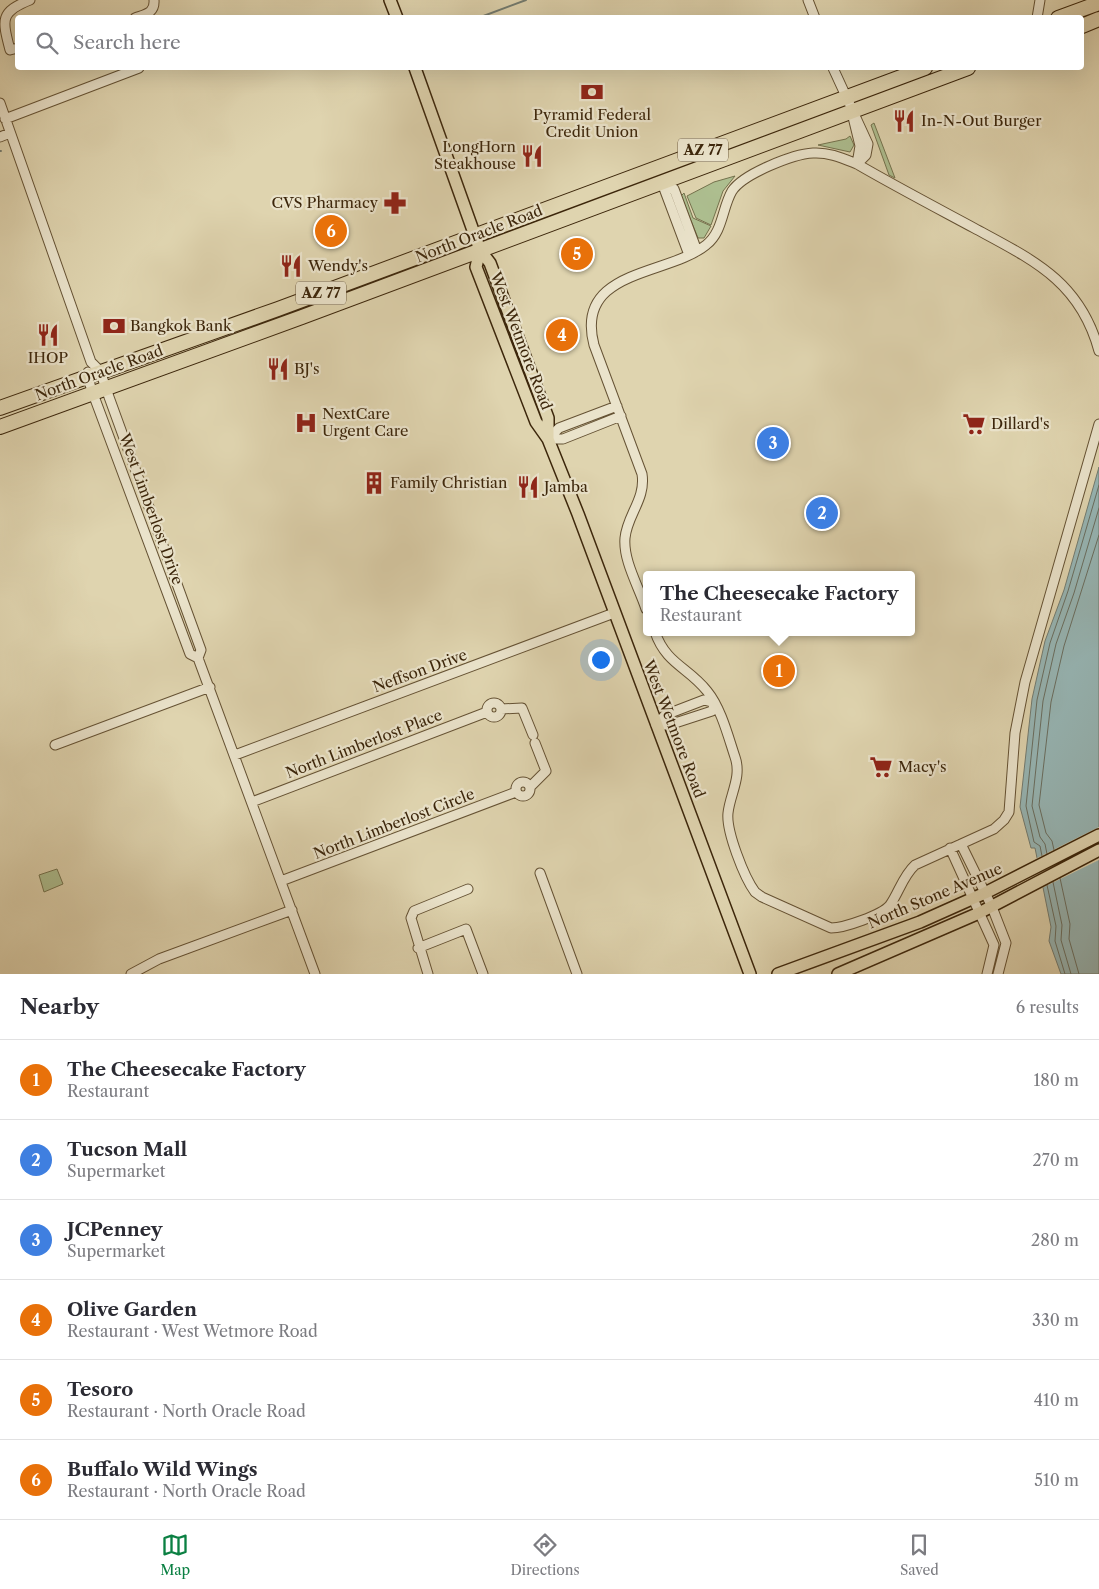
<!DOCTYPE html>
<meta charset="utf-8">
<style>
body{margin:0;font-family:"Libre Caslon Text",serif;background:#f7f7f7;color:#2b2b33}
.you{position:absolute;left:600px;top:659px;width:18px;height:18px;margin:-12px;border:4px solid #fff;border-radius:50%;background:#1a73e8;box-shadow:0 0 0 8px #1a73e833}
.badge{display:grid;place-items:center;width:32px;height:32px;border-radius:50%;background:#0b8043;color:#fff;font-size:16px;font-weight:700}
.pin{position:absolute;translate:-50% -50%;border:2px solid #fff;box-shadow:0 1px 5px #0006}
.popup{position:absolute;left:643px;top:571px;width:272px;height:65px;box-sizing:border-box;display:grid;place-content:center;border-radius:5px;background:#fff;filter:drop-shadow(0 1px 4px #0005);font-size:16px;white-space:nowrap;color:#7c7c81}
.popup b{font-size:19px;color:#2b2b33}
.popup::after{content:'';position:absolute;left:50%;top:100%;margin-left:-10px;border:10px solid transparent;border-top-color:#fff}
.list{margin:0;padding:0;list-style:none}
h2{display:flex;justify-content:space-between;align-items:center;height:65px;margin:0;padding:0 20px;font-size:21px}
h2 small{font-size:16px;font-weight:400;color:#7c7c81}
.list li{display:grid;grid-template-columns:32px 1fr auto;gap:15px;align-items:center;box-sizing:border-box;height:80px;padding:0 20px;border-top:1px solid #e1e1e2}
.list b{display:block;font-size:19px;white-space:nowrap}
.list p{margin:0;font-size:16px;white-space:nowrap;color:#7c7c81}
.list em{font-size:16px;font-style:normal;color:#7c7c81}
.icon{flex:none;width:28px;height:28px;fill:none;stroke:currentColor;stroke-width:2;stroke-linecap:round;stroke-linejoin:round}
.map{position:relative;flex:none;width:1099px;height:974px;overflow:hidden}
.search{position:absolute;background:#fff;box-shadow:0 5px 20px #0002;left:15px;right:15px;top:15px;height:55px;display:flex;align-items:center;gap:12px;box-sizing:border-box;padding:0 18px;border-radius:5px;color:#7c7c81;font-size:19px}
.sheet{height:545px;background:#fff}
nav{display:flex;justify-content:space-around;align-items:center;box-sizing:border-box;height:70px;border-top:1px solid #e1e1e2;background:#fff;font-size:14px;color:#7c7c81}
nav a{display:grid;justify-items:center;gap:2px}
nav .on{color:#0b8043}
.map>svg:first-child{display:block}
.green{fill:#adbe8f;stroke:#74724d}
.water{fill:#97b6b5;stroke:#737c71}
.pier{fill:#dfd4af}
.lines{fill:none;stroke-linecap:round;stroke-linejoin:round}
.shore{stroke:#6a6e60;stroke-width:1}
.stream{stroke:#737c71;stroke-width:2}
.minor-casing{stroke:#655234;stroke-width:11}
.major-casing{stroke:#3c260b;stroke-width:14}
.highway-casing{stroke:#3c260b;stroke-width:16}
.minor{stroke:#eae3cb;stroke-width:9}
.major{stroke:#dfd4af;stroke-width:11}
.highway{stroke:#dfd4af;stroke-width:14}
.labels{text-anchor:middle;stroke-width:4.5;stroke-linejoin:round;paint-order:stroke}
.shield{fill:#eae3cb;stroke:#705f45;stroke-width:1}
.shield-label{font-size:14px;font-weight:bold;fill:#3c260b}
.poi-label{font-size:15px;fill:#3c260b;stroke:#eae3cb;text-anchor:start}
.street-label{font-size:15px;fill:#3c260b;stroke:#eae3cb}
</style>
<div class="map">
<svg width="1099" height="974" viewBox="0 0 1099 974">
<rect width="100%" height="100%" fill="#dfd4af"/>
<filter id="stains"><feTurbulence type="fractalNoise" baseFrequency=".004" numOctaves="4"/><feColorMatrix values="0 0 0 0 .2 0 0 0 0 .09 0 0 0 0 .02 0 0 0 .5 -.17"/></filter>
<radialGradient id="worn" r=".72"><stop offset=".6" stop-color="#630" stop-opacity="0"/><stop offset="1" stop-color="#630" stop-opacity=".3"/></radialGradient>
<path class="green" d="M874,123L895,178L889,175L871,125Z
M850,136L854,145L850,152L818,145L846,139Z
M735,176L723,191L711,225L696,218L687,196L714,182Z
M684,193L693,218L711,226L704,238H698L681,196Z
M57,869L63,884L44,892L39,875Z"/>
<path class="water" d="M1099,467V974H1061L1049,941L1051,927L1035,848H1031L1020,807L1032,699L1045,641L1064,590Z"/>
<path class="pier" d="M1099,827V860L1040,889L1035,859Z"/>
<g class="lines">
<path class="shore" d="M1054,850L1052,841L1046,833L1039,805L1051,702L1064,646L1099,535
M1047,854L1045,844L1040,837L1032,806L1043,701L1056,644L1074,593L1099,508
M1042,856L1040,846L1034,842L1026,806L1037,700L1050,643L1068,591L1099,485
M1060,878L1070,924L1069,939L1079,974
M1053,882L1062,925L1061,940L1071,974
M1047,885L1056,926L1055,941L1065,974"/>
<path class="stream" d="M478,18L526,0
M0,151H1"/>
<defs>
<path id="minor" d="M808,0L815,18
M135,18C146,14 155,13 154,0
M1037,18L1040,0
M18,48L10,50C2,19 0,12 30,0
M833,68L868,144L866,155L857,164
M0,103L91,362L100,371L109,397L201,650L198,658L315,974
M852,113L860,146L857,164
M5,119L139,68
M0,137L10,133
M662,182L674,189L697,251
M662,183L689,255
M88,372L87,376L95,399L190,654L198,658
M548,439L559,428L617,406
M548,439H563L621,416
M646,609C639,587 623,561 625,538C627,515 646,499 642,474L594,345C574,269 668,276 706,245C723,232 722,208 732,191C743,174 793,154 813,153C829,152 842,158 857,164C895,186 935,207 974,228C1033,260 1080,281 1099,351
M655,632C666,664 688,667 707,691C721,708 728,736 735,757C742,777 730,794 728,813C726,831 744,877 755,892L762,897L831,928C844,928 882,915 890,905C899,892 903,876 915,865L994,829L1004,820L1009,812L1015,733L1025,682L1099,424
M704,700L715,703L712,711L669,725H656L665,715Z
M487 710a7 7 0 1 1 14 0a7 7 0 1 1-14 0Z
M501,709L522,708L533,735
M55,745L210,687
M235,755L614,613
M516 789a7 7 0 1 1 14 0a7 7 0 1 1-14 0Z
M530,787L546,771L535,743
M252,802L487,712
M961,844L992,907L1006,943L998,974
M950,848L994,945L987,974
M540,873L577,974
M281,881L516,792
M418,948L466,929L483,974
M131,974L159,959L292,910
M428,974L411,918L414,911L468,889"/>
<path id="major" d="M390,0L397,18
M415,68L480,250L490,263L548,418V439
M480,250L476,267L536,422L548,439L578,514L750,974
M778,974L920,922L985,893L1099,835
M838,974L979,913L1099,850"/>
<path id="highway" d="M1058,18L1099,3
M1082,26L1099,19
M0,408L278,309L925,68
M0,427L302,317L968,68"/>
</defs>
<use href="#minor" class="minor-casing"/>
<use href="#major" class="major-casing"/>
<use href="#highway" class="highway-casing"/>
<use href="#minor" class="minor"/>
<use href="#major" class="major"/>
<use href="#highway" class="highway"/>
</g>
<defs>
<symbol id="bank-bare" viewBox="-9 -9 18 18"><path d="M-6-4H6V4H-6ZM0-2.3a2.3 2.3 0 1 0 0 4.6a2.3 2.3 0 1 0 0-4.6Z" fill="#8f2418" stroke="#eae3cb" stroke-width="2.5" paint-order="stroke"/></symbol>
<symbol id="restaurant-bare" viewBox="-9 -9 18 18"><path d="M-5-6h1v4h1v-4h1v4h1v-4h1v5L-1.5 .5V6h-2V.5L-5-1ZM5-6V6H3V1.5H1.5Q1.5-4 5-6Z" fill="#8f2418" stroke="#eae3cb" stroke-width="2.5" paint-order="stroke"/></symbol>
<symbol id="pharmacy-bare" viewBox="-9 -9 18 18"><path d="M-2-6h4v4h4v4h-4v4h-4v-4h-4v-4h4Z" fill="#8f2418" stroke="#eae3cb" stroke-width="2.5" paint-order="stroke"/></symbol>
<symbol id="hospital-bare" viewBox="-9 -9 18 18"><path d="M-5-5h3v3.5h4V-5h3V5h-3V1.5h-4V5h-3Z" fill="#8f2418" stroke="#eae3cb" stroke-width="2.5" paint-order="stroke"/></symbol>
<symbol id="supermarket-bare" viewBox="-9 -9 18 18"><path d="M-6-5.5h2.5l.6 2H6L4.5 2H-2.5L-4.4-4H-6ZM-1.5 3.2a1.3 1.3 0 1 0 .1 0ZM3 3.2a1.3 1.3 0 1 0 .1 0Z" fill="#8f2418" stroke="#eae3cb" stroke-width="2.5" paint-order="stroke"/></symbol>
<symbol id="building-bare" viewBox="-9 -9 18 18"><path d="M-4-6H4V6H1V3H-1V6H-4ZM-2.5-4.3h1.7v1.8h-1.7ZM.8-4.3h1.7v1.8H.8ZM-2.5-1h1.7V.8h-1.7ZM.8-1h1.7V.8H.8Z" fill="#8f2418" stroke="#eae3cb" stroke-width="2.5" paint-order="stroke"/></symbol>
</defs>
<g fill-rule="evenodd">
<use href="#bank-bare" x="576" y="76" width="32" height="32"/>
<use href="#restaurant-bare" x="888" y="105" width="32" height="32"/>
<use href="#restaurant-bare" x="516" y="140" width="32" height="32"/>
<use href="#pharmacy-bare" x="379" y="187" width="32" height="32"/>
<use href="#restaurant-bare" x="275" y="250" width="32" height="32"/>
<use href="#bank-bare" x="98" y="310" width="32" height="32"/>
<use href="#restaurant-bare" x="32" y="319" width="32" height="32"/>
<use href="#restaurant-bare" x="262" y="353" width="32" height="32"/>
<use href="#hospital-bare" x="290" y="407" width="32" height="32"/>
<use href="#supermarket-bare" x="958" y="408" width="32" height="32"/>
<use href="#building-bare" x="358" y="467" width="32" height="32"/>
<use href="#restaurant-bare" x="512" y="471" width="32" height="32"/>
<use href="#supermarket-bare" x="865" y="751" width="32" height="32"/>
</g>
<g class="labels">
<g class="shield">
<rect x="678" y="138.5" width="50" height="23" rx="4"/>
<rect x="296" y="281.5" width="50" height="23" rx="4"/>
</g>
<g class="shield-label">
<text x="703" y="155">AZ 77</text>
<text x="321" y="298">AZ 77</text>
</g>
<g class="poi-label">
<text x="592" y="120" text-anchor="middle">Pyramid Federal<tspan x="592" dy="17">Credit Union</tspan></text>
<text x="921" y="126">In-N-Out Burger</text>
<text x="516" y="152" text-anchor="end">LongHorn<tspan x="516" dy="17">Steakhouse</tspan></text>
<text x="378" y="208" text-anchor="end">CVS Pharmacy</text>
<text x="308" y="271">Wendy's</text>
<text x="130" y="331">Bangkok Bank</text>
<text x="48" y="363" text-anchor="middle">IHOP</text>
<text x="294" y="374">BJ's</text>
<text x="322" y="419">NextCare<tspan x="322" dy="17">Urgent Care</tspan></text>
<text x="991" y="429">Dillard's</text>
<text x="390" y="488">Family Christian</text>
<text x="544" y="492">Jamba</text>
<text x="898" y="772">Macy's</text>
</g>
<g class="street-label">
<text transform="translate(479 234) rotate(-21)" y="5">North Oracle Road</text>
<text transform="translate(521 341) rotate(69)" y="5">West Wetmore Road</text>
<text transform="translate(99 373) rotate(-20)" y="5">North Oracle Road</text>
<text transform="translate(151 509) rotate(70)" y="5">West Limberlost Drive</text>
<text transform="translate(420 671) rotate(-20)" y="5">Neffson Drive</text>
<text transform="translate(674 729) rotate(69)" y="5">West Wetmore Road</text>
<text transform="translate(364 744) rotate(-21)" y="5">North Limberlost Place</text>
<text transform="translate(394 824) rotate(-21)" y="5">North Limberlost Circle</text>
<text transform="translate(935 896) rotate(-23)" y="5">North Stone Avenue</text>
</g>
</g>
<rect width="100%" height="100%" filter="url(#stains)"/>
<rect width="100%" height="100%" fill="url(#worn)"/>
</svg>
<div class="you"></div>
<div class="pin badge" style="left:779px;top:671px;background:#e8710a">1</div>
<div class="popup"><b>The Cheesecake Factory</b>Restaurant</div>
<div class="pin badge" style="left:822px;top:513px;background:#3f7fe0">2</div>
<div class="pin badge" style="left:773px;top:443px;background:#3f7fe0">3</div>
<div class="pin badge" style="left:562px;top:335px;background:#e8710a">4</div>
<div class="pin badge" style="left:577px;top:254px;background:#e8710a">5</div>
<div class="pin badge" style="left:331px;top:231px;background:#e8710a">6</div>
<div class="search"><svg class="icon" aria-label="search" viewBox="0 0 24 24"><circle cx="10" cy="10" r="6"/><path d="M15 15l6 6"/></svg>Search here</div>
</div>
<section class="sheet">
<h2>Nearby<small>6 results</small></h2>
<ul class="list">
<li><span class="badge" style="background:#e8710a">1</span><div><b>The Cheesecake Factory</b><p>Restaurant</p></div><em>180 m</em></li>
<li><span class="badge" style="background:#3f7fe0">2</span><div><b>Tucson Mall</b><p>Supermarket</p></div><em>270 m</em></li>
<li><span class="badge" style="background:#3f7fe0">3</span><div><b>JCPenney</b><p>Supermarket</p></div><em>280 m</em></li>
<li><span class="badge" style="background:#e8710a">4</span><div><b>Olive Garden</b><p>Restaurant · West Wetmore Road</p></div><em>330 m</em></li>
<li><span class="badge" style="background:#e8710a">5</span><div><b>Tesoro</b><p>Restaurant · North Oracle Road</p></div><em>410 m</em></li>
<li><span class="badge" style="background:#e8710a">6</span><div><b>Buffalo Wild Wings</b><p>Restaurant · North Oracle Road</p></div><em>510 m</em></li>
</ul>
</section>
<nav>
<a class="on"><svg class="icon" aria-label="map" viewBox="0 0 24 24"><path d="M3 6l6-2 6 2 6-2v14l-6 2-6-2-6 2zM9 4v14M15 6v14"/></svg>Map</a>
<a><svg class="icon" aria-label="directions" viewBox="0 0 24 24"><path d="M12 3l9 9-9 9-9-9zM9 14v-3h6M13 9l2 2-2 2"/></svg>Directions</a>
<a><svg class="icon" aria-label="saved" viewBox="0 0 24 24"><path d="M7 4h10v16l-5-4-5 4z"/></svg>Saved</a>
</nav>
